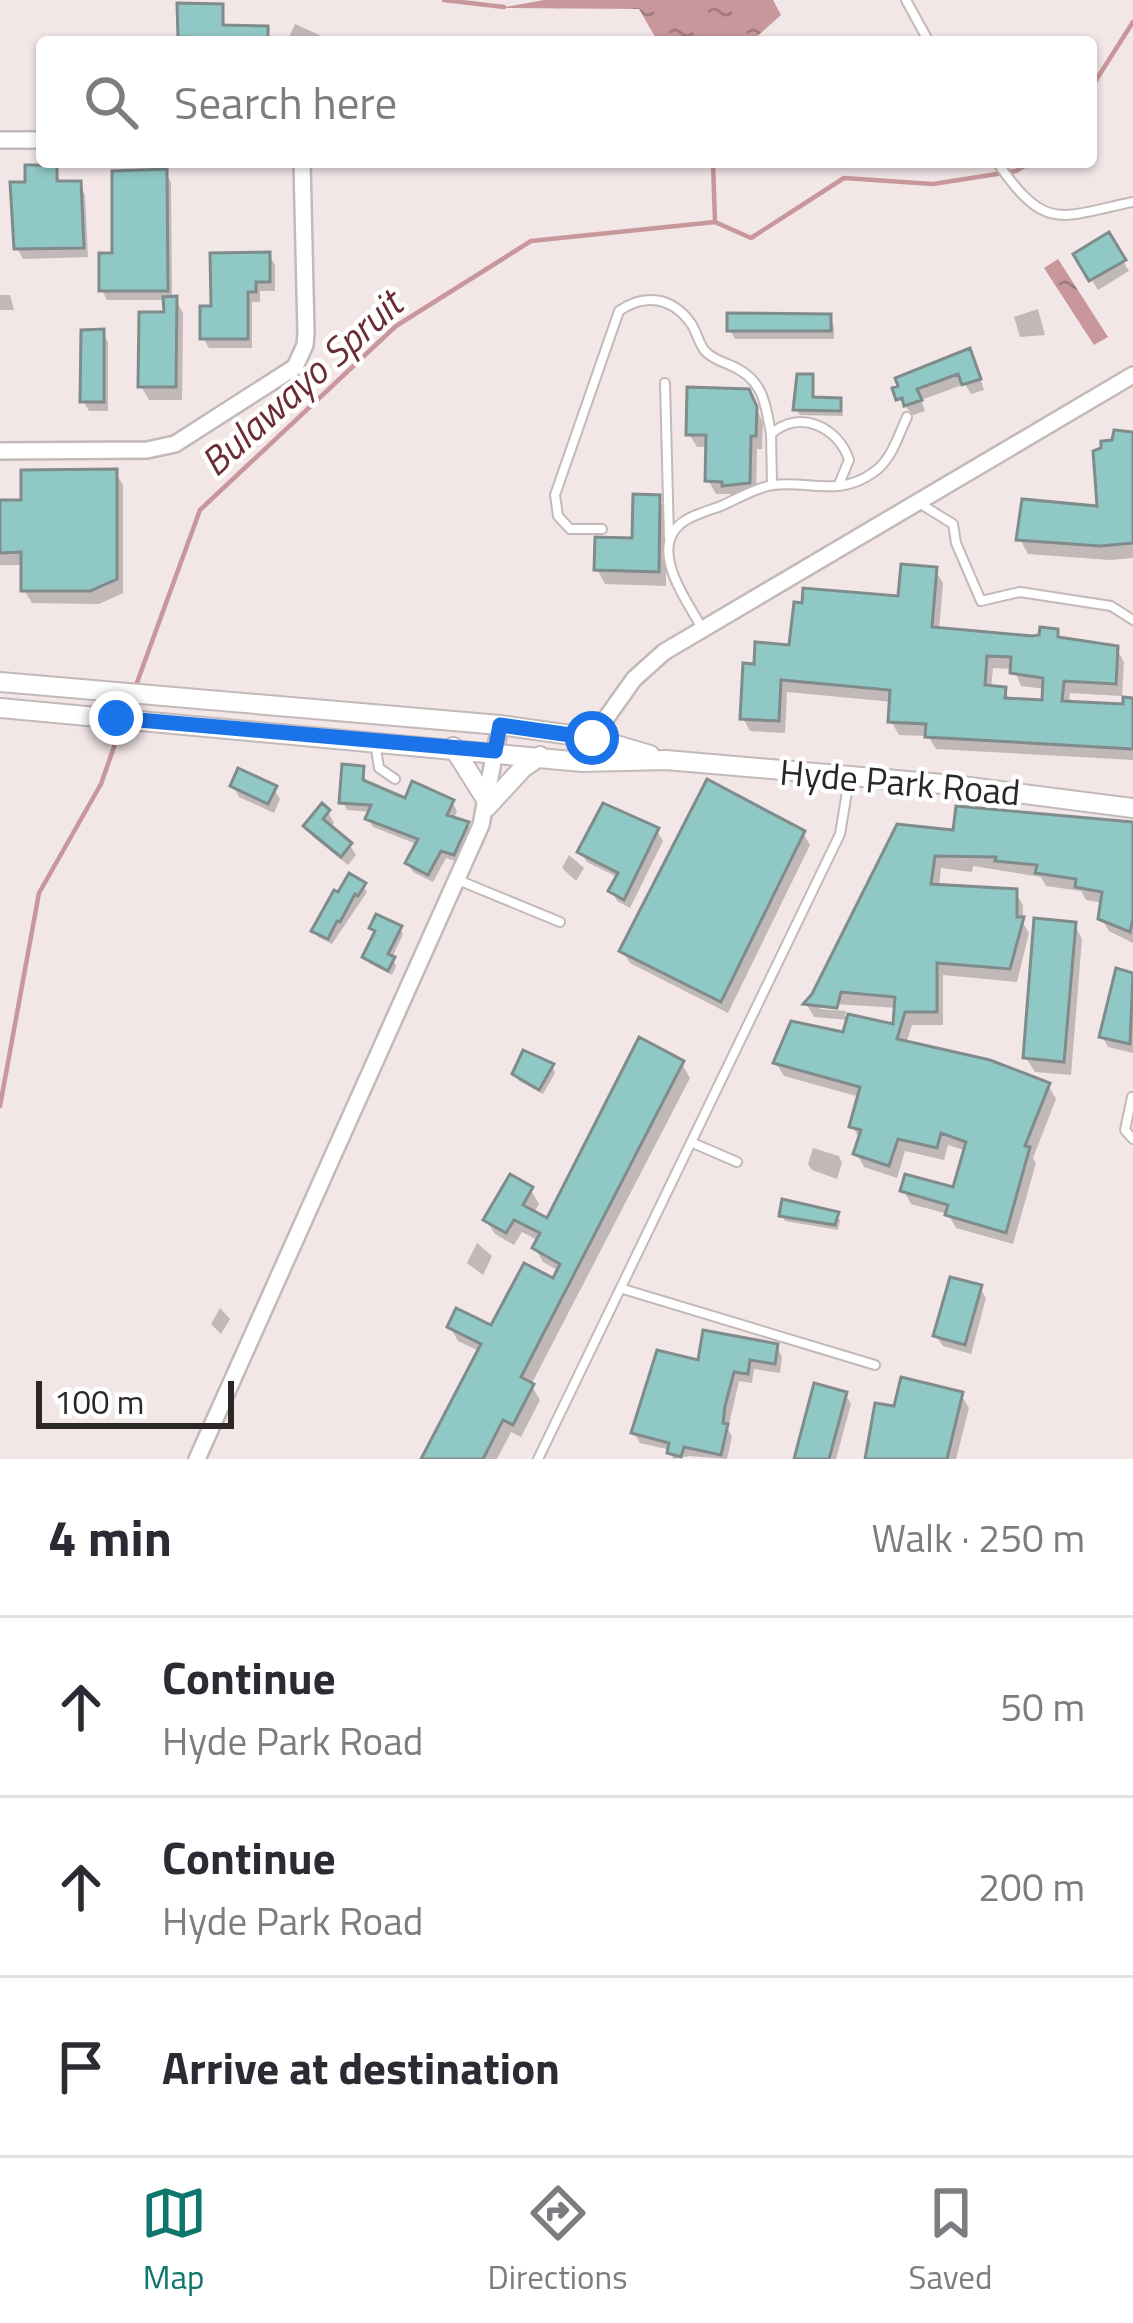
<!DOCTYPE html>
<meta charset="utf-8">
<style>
body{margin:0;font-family:"Titillium Web",sans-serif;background:#f2f2f3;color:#2b2b33}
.scale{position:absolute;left:36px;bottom:30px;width:198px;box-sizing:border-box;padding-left:12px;border:6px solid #2b2727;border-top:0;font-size:33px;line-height:42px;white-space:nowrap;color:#2b2727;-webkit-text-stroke:9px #fff;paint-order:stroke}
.stop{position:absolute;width:36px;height:36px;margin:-27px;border:9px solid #1a73e8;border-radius:50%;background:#fff}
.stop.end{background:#1a73e8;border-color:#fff;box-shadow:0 3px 12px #0008}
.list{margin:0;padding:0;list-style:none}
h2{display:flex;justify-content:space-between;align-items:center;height:156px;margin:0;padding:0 48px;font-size:51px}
h2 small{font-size:39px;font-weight:400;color:#7c7c81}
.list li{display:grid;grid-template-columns:78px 1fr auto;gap:36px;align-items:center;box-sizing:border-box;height:180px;padding:0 48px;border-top:3px solid #e1e1e2}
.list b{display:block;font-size:45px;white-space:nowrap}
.list p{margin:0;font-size:39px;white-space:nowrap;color:#7c7c81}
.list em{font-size:39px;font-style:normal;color:#7c7c81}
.icon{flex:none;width:66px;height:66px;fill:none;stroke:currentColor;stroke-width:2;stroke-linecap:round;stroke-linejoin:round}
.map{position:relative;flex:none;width:1133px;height:1459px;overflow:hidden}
.search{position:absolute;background:#fff;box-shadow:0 3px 9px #0004;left:36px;right:36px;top:36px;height:132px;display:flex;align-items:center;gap:30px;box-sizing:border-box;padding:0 42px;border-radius:12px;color:#7c7c81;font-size:45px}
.sheet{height:696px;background:#fff}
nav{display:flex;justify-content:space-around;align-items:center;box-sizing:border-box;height:168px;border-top:3px solid #e1e1e2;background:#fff;font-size:33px;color:#7c7c81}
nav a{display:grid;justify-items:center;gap:6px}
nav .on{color:#0f766e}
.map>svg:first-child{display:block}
.water{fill:url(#water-ripples)}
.shadow{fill:#0003;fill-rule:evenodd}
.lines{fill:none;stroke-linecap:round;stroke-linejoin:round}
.stream{stroke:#c7979b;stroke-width:4.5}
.building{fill:#90c8c6;stroke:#808b8b;stroke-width:3;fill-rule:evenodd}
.service-casing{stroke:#c4b9b9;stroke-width:12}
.minor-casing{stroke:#c4b9b9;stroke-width:20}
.tertiary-casing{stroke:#c4b9b9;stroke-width:22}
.service{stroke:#fff;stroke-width:8}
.minor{stroke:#fff;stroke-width:15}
.tertiary{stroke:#fff;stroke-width:18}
.route{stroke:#1a73e8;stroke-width:15}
.labels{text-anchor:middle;stroke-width:9;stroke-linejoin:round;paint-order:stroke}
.street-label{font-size:36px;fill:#2b2727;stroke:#fff}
.water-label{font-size:39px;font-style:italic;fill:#6a2d35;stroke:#fff}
</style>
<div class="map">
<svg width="1133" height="1459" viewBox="0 0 1133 1459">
<defs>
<pattern id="water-ripples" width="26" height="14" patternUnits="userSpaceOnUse" patternTransform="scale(3)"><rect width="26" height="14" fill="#c7979b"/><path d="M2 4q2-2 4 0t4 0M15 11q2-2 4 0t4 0" fill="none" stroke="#a27b7e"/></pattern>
</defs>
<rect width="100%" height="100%" fill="#f2e6e7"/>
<path class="water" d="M544,0H773L781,15L751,42H658L639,9L499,8Z
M1058,259L1108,337L1094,345L1044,268Z"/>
<path class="shadow" d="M180,6L221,7L226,28L266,29L271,42H180Z
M295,24L335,42H292L289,37Z
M55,168L61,184H79L85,195L88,257L23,259L17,248L28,184Z
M165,172L171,182L172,300L175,299L183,313L182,400H149L141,386L167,315L166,300H107L102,290Z
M1108,236L1129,271L1098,290L1077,255Z
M269,255L275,265V291H260V302H252V348H209L203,338L214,309Z
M0,295H10L14,310H0Z
M1038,309L1045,335L1020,337L1014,317Z
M829,317L834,326V339H735L730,330Z
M102,332L108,342V411H89L83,401Z
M975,362L984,390L971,394L965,384L921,400L925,411L913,415L899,399L901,388Z
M811,377L815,400H840L843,416L800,415L796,409Z
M755,405L763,423L762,449H757L756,496L732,498L730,494H716L708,480L709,447H697L689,434Z
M1133,435V558L1110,560L1028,554L1020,539L1101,509Z
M115,472L123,485V593L99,604L32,603L24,590V565H0V503H24Z
M658,498L666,513V586L605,584L597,569L635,541Z
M935,570L943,583L939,630L1033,639L1057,632L1061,640L1116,648L1124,662L1122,696L1070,693L1069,704L1125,707L1133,701V760L936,749L928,736L899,735L891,721L893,702L787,692L785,733L750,731L743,718L757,667L901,600ZM993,668L1014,669L1021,686L1045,689L1044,703L1011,701L1004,690L991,689Z
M363,769L367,785L406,801L452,802L457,811L453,820L467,824L472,833L459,862L446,858L433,882L413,872L408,863L419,845L373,827L368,818L371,812L347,810L343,802Z
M233,786L274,789L280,799L274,813L239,797Z
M328,812L334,823L329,828L350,845L356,855L348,865L313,837L307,827Z
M898,827L956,833L1133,827V943L1109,931L1101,918L1103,903L1086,900L1081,891L1046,886L1041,877L973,866L972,872L941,868L939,887L1015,892L1023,905V923L1029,933L1017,982L943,975V1025H912L906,1044L1048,1085L1056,1099L1033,1158L1036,1163L1013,1244L956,1228L948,1214L911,1204L904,1191H955L967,1151L948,1145L944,1160L905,1151L897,1178L864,1167L857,1154L861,1141L852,1126L860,1097L784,1076L776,1063L845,1036L849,1020L814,1017L807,1005ZM820,1003L897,1008L896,1028L845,1016L846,1011L820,1009Z
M657,831L663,841L630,908L617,901L612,891L619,878L587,862L581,852Z
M803,833L810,845L728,1013L630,963L623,951Z
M569,855L584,868L576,881L562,868Z
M363,886L367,892L332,944L318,937L314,931Z
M1074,924L1082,939L1071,1075L1035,1072L1026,1058Z
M372,928H400L403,934L392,958L396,966L392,975L369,963L365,957L376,935Z
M1118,972L1133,976V1053L1108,1047L1102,1036Z
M682,1064L690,1078L531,1385L540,1400L521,1437L511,1432L497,1459H425L481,1352L458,1341L450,1327L493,1329L554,1282L559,1271L543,1262L535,1248L539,1241L522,1232L514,1245L495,1234L486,1220L531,1190L539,1204L533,1214L549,1222Z
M552,1066L555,1073L543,1094L519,1081L515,1074Z
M813,1148L839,1156L842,1163L837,1179L812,1170L808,1164Z
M837,1214L840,1221L838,1230L785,1221L782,1215Z
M477,1243L492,1256L483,1275L467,1263Z
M980,1288L986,1298L971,1354L943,1346L936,1336Z
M220,1308L230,1319L221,1334L211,1324Z
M777,1347L782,1357L780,1373L754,1369L752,1383L739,1381L728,1429L732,1437L727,1459L689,1456L673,1459L671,1450L640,1443L634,1433L701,1363Z
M816,1386L845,1394L851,1404L836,1459H797Z
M961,1395L969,1408L956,1459H867L878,1406L896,1409Z"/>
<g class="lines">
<path class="stream" d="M444,0L504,7
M1091,88L1133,22
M713,162L715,222
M135,688L200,510L396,326L531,241L715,222L751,238L844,178L933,184L1016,171L1031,162
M0,1106L39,893L101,784L121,727"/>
</g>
<path class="building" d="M177,3L223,4V25L268,26V40L178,37Z
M25,165H57V181H81L84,248L14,249L10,182H25Z
M167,169L168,291H99V253H112V171Z
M1109,232L1126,260L1089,281L1073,254Z
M270,252V282H256V292H248V339H200V306H211L210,253Z
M177,296L176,387H138L139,312H164L163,297Z
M727,313L831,314V331H727Z
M104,329V402H80L81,330Z
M970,348L981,379L962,385L958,374L917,389L922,400L904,406L902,398L896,400L892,388L898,386L895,378Z
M797,374H813V397L841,398V411L793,410Z
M687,387L749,389L757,407L756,436H751L750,483L722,486V482L705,481L706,435H686Z
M1114,430L1133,432V543L1100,546L1016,540L1022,499L1097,506L1093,451L1101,448V441L1112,440Z
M117,469V579L90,591H21V552L0,553V500H21V470Z
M633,494L660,495L659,572L594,570L595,537L632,538Z
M901,564L937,567L932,627L1033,636L1039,635L1040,627L1058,629V637L1118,646L1116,684L1064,681L1062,701L1123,704V697L1133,698V749L925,737L926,724L888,722L890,690L781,680L779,721L740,719L743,663L754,664L755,642L789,645L794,602L802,603L803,588L898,596ZM987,656L1011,657L1010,673L1043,678L1042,700L1005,698L1006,687L985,685Z
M342,764L364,766L363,780L405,798L412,781L454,800L447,815L469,822L454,855L441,851L428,875L405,863L418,839L365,819L371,805L339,803Z
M238,768L277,786L268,804L230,786Z
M707,779L805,831L721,1002L619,951Z
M322,803L330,810L323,819L352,843L341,857L303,826Z
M603,803L659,828L624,900L608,891L618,873L577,852Z
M956,806L1133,822V918L1130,932L1098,919L1102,892L1075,887L1076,879L1035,873L1037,865L995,861L996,857L935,856L931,884L1017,889V917H1024L1010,969L937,963V1012H905L897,1039L990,1060L1050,1083L1025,1146L1030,1147L1006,1233L945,1215L948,1205L900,1191L905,1174L953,1187L966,1142L941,1133L937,1148L898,1139L889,1166L853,1154L861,1130L849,1127L860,1087L773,1063L791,1021L843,1032L848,1014L893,1024L895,997L841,992L837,1008L803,1004L812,994L897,824L953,830Z
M349,873L366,883L358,896L355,894L340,922L337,921L328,939L311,931L334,890L338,892Z
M376,914L402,926L388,954L395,957L388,971L362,957L375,931L369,928Z
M1034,918L1076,922L1064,1062L1023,1058Z
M1116,968L1133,973L1130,1044L1099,1037Z
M639,1037L684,1061L521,1377L534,1384L513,1425L503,1420L483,1459H421L481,1344L447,1327L456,1308L491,1325L524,1263L553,1278L560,1264L532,1248L540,1233L514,1220L506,1233L483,1220L510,1174L533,1187L523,1205L547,1218Z
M523,1050L554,1064L539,1090L512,1074Z
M782,1199L839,1212L835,1225L779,1216Z
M950,1277L982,1285L965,1345L933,1336Z
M703,1330L778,1344L775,1364L750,1360L748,1374L734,1372L725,1406L723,1423L728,1424L721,1455L684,1447L681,1457L667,1453L669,1443L631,1433L657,1350L698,1360Z
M901,1377L963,1392L947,1459H865L875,1403L894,1406Z
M814,1383L847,1392L829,1459H794Z"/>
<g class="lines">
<defs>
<path id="service" d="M906,0L929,42
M997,162C1046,233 1059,217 1133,202
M665,383L669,538
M772,485L771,434C800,408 839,428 849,460L839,484
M919,503L953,524L956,543L981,601L1020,592L1111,606L1133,620
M602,529H570L558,516L555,495L619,311C646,292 674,298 692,325C697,333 699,344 705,351C711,358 722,362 730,365C763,379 765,401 771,434
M702,628C686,599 645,545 686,520C696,514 710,510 721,506C737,499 757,487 773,485C809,480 838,498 874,472C892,459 898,436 907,417
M375,742L379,768L395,779
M458,880L560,922
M1132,1097L1125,1130L1133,1139
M693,1143L737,1162
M623,1289L875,1365
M538,1459L840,834L849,780"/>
<path id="minor" d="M0,140H42
M0,451L147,450L175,444L295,367L305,345L306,333L302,162
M592,738L634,679L664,652L1133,375
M197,1459L481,825L500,725"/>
<path id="tertiary" d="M0,682L500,725L592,738L650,755
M0,708L582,762L666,760L954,785L1133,808
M453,747L487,801
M486,808L523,768L540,756"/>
</defs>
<use href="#service" class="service-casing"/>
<use href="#minor" class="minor-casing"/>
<use href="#tertiary" class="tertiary-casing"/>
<use href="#service" class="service"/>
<use href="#minor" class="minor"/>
<use href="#tertiary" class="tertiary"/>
</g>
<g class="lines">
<path class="route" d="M116,718L495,751L500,725L592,738"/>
</g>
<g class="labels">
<g class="street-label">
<text transform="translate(900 782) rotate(5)" y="13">Hyde Park Road</text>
</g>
<g class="water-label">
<text transform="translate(301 383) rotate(-42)" y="14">Bulawayo Spruit</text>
</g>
</g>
</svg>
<div class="scale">100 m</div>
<div class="stop" style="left:592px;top:738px"></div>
<div class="stop end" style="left:116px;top:718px"></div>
<div class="search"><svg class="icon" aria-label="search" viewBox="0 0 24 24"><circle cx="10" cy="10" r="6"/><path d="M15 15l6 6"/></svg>Search here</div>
</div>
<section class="sheet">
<h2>4 min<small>Walk · 250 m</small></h2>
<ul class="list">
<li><svg class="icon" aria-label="ahead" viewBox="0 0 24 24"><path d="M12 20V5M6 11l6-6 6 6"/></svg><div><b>Continue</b><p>Hyde Park Road</p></div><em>50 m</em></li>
<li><svg class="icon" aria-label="ahead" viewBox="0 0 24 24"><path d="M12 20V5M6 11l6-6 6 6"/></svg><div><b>Continue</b><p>Hyde Park Road</p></div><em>200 m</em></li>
<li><svg class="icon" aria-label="arrive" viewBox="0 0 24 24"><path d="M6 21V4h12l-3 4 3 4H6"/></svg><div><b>Arrive at destination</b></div></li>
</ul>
</section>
<nav>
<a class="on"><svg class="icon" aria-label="map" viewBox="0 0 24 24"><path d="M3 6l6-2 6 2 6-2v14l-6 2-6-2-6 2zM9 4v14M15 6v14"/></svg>Map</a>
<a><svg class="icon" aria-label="directions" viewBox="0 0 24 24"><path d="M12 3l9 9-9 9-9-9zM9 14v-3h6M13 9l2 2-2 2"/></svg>Directions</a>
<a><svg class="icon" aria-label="saved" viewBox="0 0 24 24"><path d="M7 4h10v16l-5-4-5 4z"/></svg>Saved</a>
</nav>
